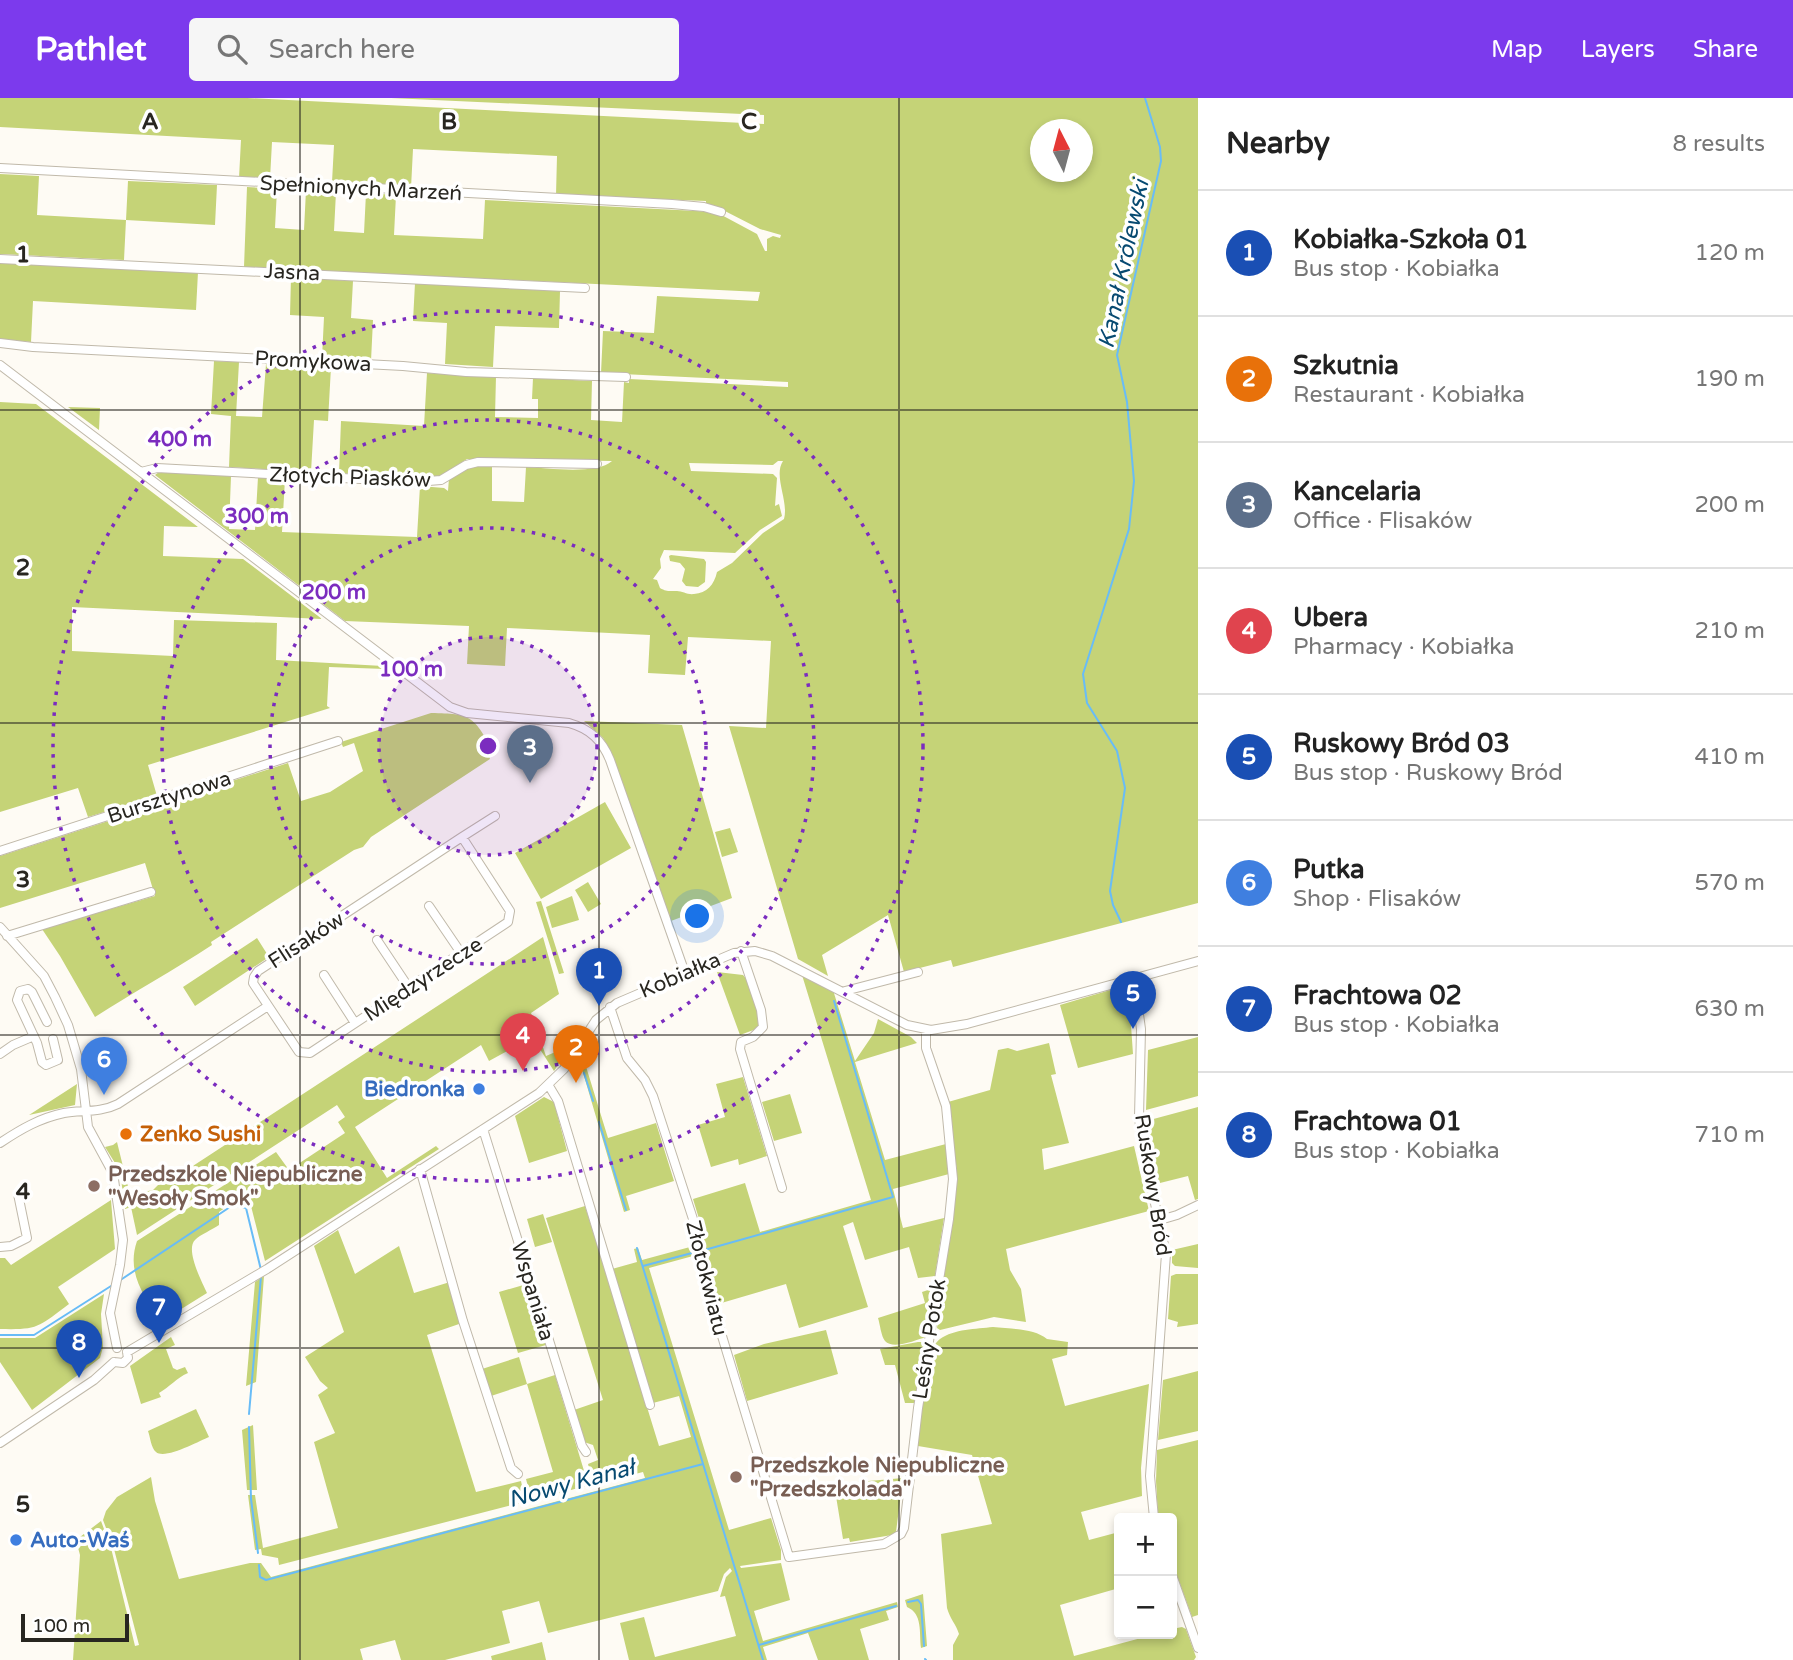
<!DOCTYPE html>
<meta charset="utf-8">
<style>
body{margin:0;font-family:"Varela Round",sans-serif;background:#f6f6f6;color:#222}
.controls{position:absolute;right:21px;bottom:21px;display:grid;overflow:hidden;border-radius:7px;box-shadow:0 4px 10px #0003}
.controls button{width:63px;height:63px;display:grid;place-items:center;padding:0;border:0;border-bottom:2px solid #e0e0e0;background:#fff;color:#222;font:35px sans-serif}
.compass{position:absolute;left:1030px;top:21px;width:63px;height:63px;border-radius:50%;background:#fff;box-shadow:0 4px 10px #0003;rotate:354deg}
.scale{position:absolute;left:21px;bottom:18px;width:108px;box-sizing:border-box;padding-left:7px;border:4px solid #282620;border-top:0;font-size:19px;line-height:24px;white-space:nowrap;color:#282620;-webkit-text-stroke:5px #fff;paint-order:stroke}
.you{position:absolute;left:698px;top:819px;width:24px;height:24px;margin:-18px;border:5px solid #fff;border-radius:50%;background:#1a73e8;box-shadow:0 0 0 10px #1a73e833}
.badge{display:grid;place-items:center;width:46px;height:46px;border-radius:50%;background:#7c3aed;color:#fff;font-size:23px;font-weight:700}
.pin{position:absolute;translate:-50% -58px;filter:drop-shadow(0 2px 4px #0008)}
.pin::after{content:'';position:absolute;top:37px;width:24px;height:21px;background:inherit;clip-path:polygon(0 0,100% 0,50% 100%)}
.list{margin:0;padding:0;list-style:none}
h2{display:flex;justify-content:space-between;align-items:center;height:91px;margin:0;padding:0 28px;font-size:30px}
h2 small{font-size:23px;font-weight:400;color:#767676}
.list li{display:grid;grid-template-columns:46px 1fr auto;gap:21px;align-items:center;box-sizing:border-box;height:126px;padding:0 28px;border-top:2px solid #e0e0e0}
.list b{display:block;font-size:26px;white-space:nowrap}
.list p{margin:0;font-size:23px;white-space:nowrap;color:#767676}
.list em{font-size:23px;font-style:normal;color:#767676}
.icon{flex:none;width:38px;height:38px;fill:none;stroke:currentColor;stroke-width:2;stroke-linecap:round;stroke-linejoin:round}
.map{position:relative;flex:none;width:1198px;height:1562px;overflow:hidden}
header{display:flex;align-items:center;gap:42px;box-sizing:border-box;height:98px;padding:0 35px;background:#7c3aed;color:#fff}
header strong{font-size:33px}
nav{display:flex;gap:38px;margin-inline-start:auto;font-size:24px}
.search{width:490px;height:63px;background:#f6f6f6;display:flex;align-items:center;gap:18px;box-sizing:border-box;padding:0 24px;border-radius:7px;color:#767676;font-size:26px}
main{display:flex}
aside{flex:1;background:#fff}
.map>svg:first-child{display:block}
.green{fill:#c5d377;fill-rule:evenodd}
.lines{fill:none;stroke-linecap:round;stroke-linejoin:round}
.stream{stroke:#68bcf7;stroke-width:2}
.minor-casing{stroke:#c0b9aa;stroke-width:10}
.minor{stroke:#fff;stroke-width:8}
.grid{fill:none;stroke:#282620;stroke-width:2;stroke-opacity:0.55}
.ring{fill:none;stroke:#7b2cbf;stroke-width:3.5;stroke-dasharray:3.5 7}
.shop-dot{fill:#3f7fe0;stroke:#fff;stroke-width:2.5}
.food-dot{fill:#e8710a;stroke:#fff;stroke-width:2.5}
.education-dot{fill:#8d6e63;stroke:#fff;stroke-width:2.5}
.labels{text-anchor:middle;stroke-width:7;stroke-linejoin:round;paint-order:stroke}
.street-label{font-size:21px;fill:#282620;stroke:#fff}
.shop-label{font-size:21px;font-weight:bold;fill:#366cbe;stroke:#fff;text-anchor:end}
.food-label{font-size:21px;font-weight:bold;fill:#c56008;stroke:#fff;text-anchor:start}
.education-label{font-size:21px;font-weight:bold;fill:#785e54;stroke:#fff;text-anchor:start}
.water-label{font-size:23px;font-style:italic;fill:#074a71;stroke:#fff}
.grid-label{font-size:23px;text-anchor:middle;font-weight:bold;fill:#282620;stroke:#fff;stroke-width:7;stroke-linejoin:round;paint-order:stroke}
.centre{fill:#7b2cbf;stroke:#fff;stroke-width:3.5}
.ring-label{font-size:21px;text-anchor:middle;font-weight:bold;fill:#7b2cbf;stroke:#fff;stroke-width:7;stroke-linejoin:round;paint-order:stroke}
</style>
<header>
<strong>Pathlet</strong>
<div class="search"><svg class="icon" aria-label="search" viewBox="0 0 24 24"><circle cx="10" cy="10" r="6"/><path d="M15 15l6 6"/></svg>Search here</div>
<nav><a>Map</a><a>Layers</a><a>Share</a></nav>
</header>
<main>
<div class="map">
<svg width="1198" height="1562" viewBox="0 0 1198 1562">
<rect width="100%" height="100%" fill="#fefbf4"/>
<path class="green" d="M0,0H247L764,26V17L391,0H1198V805L953,869L951,862L904,874L888,817L822,857L828,878L798,861L729,628L766,630L771,543L688,539L685,577L648,575L650,537L507,530L505,568L467,566L469,528L345,523L155,377L159,374L231,378L229,431L255,432L258,379L285,381L282,434L417,439L420,388L444,390L448,393L449,380L473,367L492,368V403L524,404L526,369C547,370 597,377 612,363L467,361L438,380L415,382L339,375L341,323L424,328L427,275L496,278L495,319L538,320V301H532L533,280L592,283L591,322L622,324L624,284L629,285V281L788,289V284L601,275L603,233L654,235L657,198L758,203L760,194L244,169L247,89L277,91L275,130L304,132L306,92L336,94L334,133L364,135L366,95L396,97L394,137L483,141L485,102L716,114L757,136L765,153H767V141L773,138L780,140L781,137L760,131L719,110L706,107V103L556,97L557,58L413,51L411,90L332,84L334,47L272,44L270,81L239,80L241,42L0,29ZM1041,32H1083V74H1041ZM778,363H783C773,378 789,403 784,421L763,435L732,465L717,474C714,487 707,495 694,496C688,497 682,493 677,493C669,493 667,494 660,490L657,482L653,481L661,470L660,461L664,452L735,455L760,432L782,418L779,406L775,408L777,380L773,376L691,373L689,365L773,367Z
M0,76L39,78L37,117L126,122L128,83L217,87L215,127L126,122L124,162L0,156Z
M0,165L198,174L196,212L33,203L31,244L0,241Z
M291,179L353,183L351,220L373,222L371,263L322,260L324,219L290,217Z
M415,185L560,193L559,230L495,228L493,269L445,266L447,225L413,223Z
M214,263L239,264L236,318L262,319L266,266L331,269L328,323L314,322L311,374L229,369L231,318L211,316Z
M0,304L36,306L198,429L164,428L163,458L243,461L322,521L72,509V553L173,558L174,522L277,525L276,562L383,568L386,571L329,569L327,608L330,610L148,667L157,698L88,719L78,690L0,714Z
M68,309L100,310L99,332Z
M671,457L704,461L706,464L705,484L698,489L686,488L682,483L685,471L680,465L670,463L669,458Z
M431,615C472,616 472,617 493,652L488,655L490,661L371,739L363,749L354,752L211,844L212,847C174,872 134,894 95,919L60,858L42,831L155,798L145,765L0,810V758L288,665L301,703L330,694L363,673L354,645L343,649L341,644Z
M584,623L682,627L732,800L671,823L611,655L603,640Z
M605,704L631,750L541,801L515,755Z
M730,730L738,754L722,759L715,734Z
M588,784L601,806L588,814L575,792Z
M572,798L579,822L552,830L546,809Z
M541,803L564,875L559,876L536,804Z
M543,839L559,896L531,915L546,958L560,952L566,955L554,973L534,942H527L489,963L481,947L355,1029L387,1080L436,1048L439,1051L265,1163L251,1108L232,1105L219,1114V1127C212,1132 201,1136 195,1142C185,1152 202,1184 207,1195L162,1223C144,1200 126,1174 137,1143L276,1054L289,1072L345,1035L338,1024L345,1019L337,1007L137,1137L131,1109L125,1111L120,1073L105,1049L113,1047L117,1044L130,1097L153,1092L159,1086L160,1082L176,1079Z
M257,840L269,859L195,908L183,889Z
M717,874L743,877C754,888 761,915 759,930L740,937Z
M802,877L833,892L855,963L874,935L878,921L911,939L917,945L855,964L885,1062L946,1046L949,1076L893,1091L903,1130L944,1120L935,1178L918,1180L909,1149L865,1162L853,1124L843,1128L868,1209L799,1230L786,1186L718,1206L701,1149L700,1124L693,1101L745,1085L760,1134L871,1102Z
M1117,890L1129,898L1133,956L1078,970L1060,907Z
M1198,939V998L1146,1012L1148,952Z
M1049,945L1056,976L1051,977L1069,1045L1042,1051L1044,1072L1134,1048L1149,1113L1006,1151L1010,1172L1021,1191L1026,1224L994,1219L940,1232L937,1230L957,1074L948,1004L990,992L998,952L1008,950L1017,953Z
M585,956L584,962L608,1040L656,1025L674,1083L626,1098L630,1112L624,1114L579,961Z
M743,979L767,1058L739,1067L738,1061L711,1069L698,1027L725,1019L716,986Z
M77,986L75,1007L29,1017Z
M790,996L802,1035L774,1043L762,1004Z
M544,999L554,1004L567,1053L529,1065L515,1018Z
M1198,1009V1101L1195,1102L1188,1078L1156,1086L1145,1045L1148,1044L1146,1023Z
M111,1102L115,1151L58,1189L69,1206C38,1229 39,1232 0,1231V1160H5L11,1167Z
M585,1108L659,1348L691,1339L679,1298L653,1305L612,1171L637,1164L634,1151L638,1150L642,1162L690,1149L693,1158L649,1170L729,1432L771,1420L781,1452V1462L740,1468L741,1470L781,1465L790,1502L754,1513L763,1543L897,1504L898,1509L886,1513L889,1522L860,1531L869,1562H818L808,1535L763,1549L767,1562H629L620,1525L644,1519L655,1559L736,1538L725,1498L720,1499L726,1479L732,1473L730,1470L724,1476L718,1493L548,1535L539,1503L502,1513L510,1545L445,1562H401L395,1542L360,1551L363,1562H73L80,1457L76,1442L101,1423L111,1450L135,1548L139,1547L114,1451L103,1422L106,1413L117,1399L151,1379L155,1403L179,1481L250,1465H261L271,1479L645,1380L643,1374L596,1386L593,1384L588,1366L598,1362L593,1347L584,1344L574,1312L603,1302L546,1120Z
M543,1116L552,1144L535,1149L527,1121Z
M338,1132L355,1176L399,1148L414,1195L450,1184L462,1225L427,1237L476,1394L521,1383L525,1402L524,1404L279,1467L278,1460L262,1457L261,1451L255,1452L248,1397H255L263,1450L338,1430L314,1344L335,1335L318,1297L328,1290L320,1283L305,1259L344,1234L314,1148Z
M1198,1146V1170L1175,1168L1172,1165V1152Z
M1176,1176H1198V1226L1177,1229L1178,1224L1168,1221L1171,1178Z
M264,1178L256,1284L246,1288L255,1184Z
M929,1185L934,1186L929,1235L926,1239C916,1242 893,1252 885,1243C881,1238 880,1226 878,1220L925,1205L922,1194L928,1192Z
M527,1186L546,1247L518,1255L499,1194Z
M104,1196L101,1216L103,1249L100,1260L32,1312L0,1264V1240H35Z
M993,1229C1010,1231 1034,1230 1047,1241L1068,1244L1067,1257L1052,1261L1065,1308L1149,1286L1141,1370L1142,1398L1081,1414L1089,1442L1119,1434V1490L1060,1507L1074,1558L1156,1536H1172V1531L1182,1529L1186,1531L1196,1559L1194,1562H953V1547L959,1536C956,1526 950,1521 947,1510L941,1436L992,1426L972,1357L918,1348C920,1325 921,1255 940,1241C954,1231 976,1231 993,1229Z
M826,1232L838,1276L747,1303L734,1257L764,1246Z
M171,1239L175,1247L166,1251L173,1270L177,1272L185,1269L188,1275C176,1280 170,1289 159,1295L161,1299L141,1306L130,1268Z
M918,1244H925L926,1247L914,1305H905L895,1267H885L880,1251Z
M519,1259L527,1286L555,1277L588,1386L586,1388L533,1402L531,1400L526,1381L553,1374L527,1286L491,1298L482,1271Z
M1198,1273V1333L1158,1342L1163,1282Z
M196,1311L209,1339C199,1343 165,1362 156,1354C151,1350 150,1338 148,1333Z
M253,1327L257,1392H247L242,1332Z
M1198,1342V1517L1192,1519L1172,1464V1420H1158L1156,1383L1157,1352Z
M903,1380L896,1434L892,1437L850,1444L849,1440L843,1441L834,1386Z
M923,1496L927,1548L921,1550C919,1534 923,1516 907,1509L905,1502Z
M542,1544L546,1562H492L491,1558Z"/>
<g class="lines">
<path class="stream" d="M1121,824L1113,807L1110,793L1125,690L1117,653L1087,605L1083,576L1129,431L1134,383L1127,304L1117,257L1161,63L1160,49L1145,0
M584,975L593,1003
M599,1024L626,1112
M637,1150L763,1562
M701,1153L893,1099L834,903
M643,1168L692,1155
M119,1183L233,1107L246,1110L261,1172
M0,1237H34L111,1188
M249,1316L261,1178
M249,1329L251,1401L258,1455
M259,1467L260,1479L266,1482L703,1366
M908,1504L918,1502L921,1506L924,1548
M759,1547L896,1508
M925,1561L926,1562"/>
<defs>
<path id="minor" d="M0,70L672,106L704,109L721,114
M0,161L585,190
M0,245L33,249L403,268L466,274L626,279
M0,267L450,609L467,615L569,625C590,631 602,642 610,662L685,875
M141,374L157,370L416,384L441,382L466,367L478,364L597,366
M462,739L510,813L508,824L310,955L299,954L253,885L254,879L258,873L462,739L495,718
M0,753L338,643
M429,808L461,855
M0,829L44,878L55,899L68,927L81,971L88,1029L113,1075L123,1142L120,1167L110,1215L117,1250
M7,838L151,794
M377,842L409,890
M741,853L761,912L763,929L753,939L741,944L740,951L782,1090
M324,877L355,925
M1134,880L1141,931L1139,1019L1142,1046L1166,1156L1150,1378L1154,1420
M845,893L918,874
M610,909L627,960L645,982L653,998L693,1121L695,1149L789,1459L884,1446L901,1436L904,1430L918,1310L949,1121L953,1081L946,1008L926,950V932
M47,924L32,894L28,891L20,893L17,902L37,945L42,964L46,967L58,962L53,941
M0,956L13,947L34,938
M549,988L558,1003L650,1307
M483,1031L582,1348L586,1354
M0,1045C21,1031 40,1020 64,1015C83,1012 100,1015 118,1006L268,908
M420,1071L463,1223L511,1370L518,1376
M1160,1122L1177,1117L1198,1107
M0,1149L11,1148L27,1140L18,1096
M127,1254L267,1171L539,995L564,971L596,922L617,905L734,855L755,853L772,858L907,927L931,932L967,926L1198,863
M114,1264L123,1265L128,1260L127,1254
M0,1345L94,1282L114,1264
M1172,1477L1198,1550"/>
</defs>
<use href="#minor" class="minor-casing"/>
<use href="#minor" class="minor"/>
</g>
<path class="grid" d="M300,0V1562M599,0V1562M899,0V1562M0,312H1198M0,625H1198M0,937H1198M0,1250H1198"/>
<circle cx="488" cy="648" r="109" fill="#7b2cbf" fill-opacity=".12"/>
<g class="ring">
<circle cx="488" cy="648" r="109"/>
<circle cx="488" cy="648" r="218"/>
<circle cx="488" cy="648" r="326"/>
<circle cx="488" cy="648" r="435"/>
</g>
<g class="shop-dot">
<circle cx="479" cy="991" r="7"/>
<circle cx="16" cy="1442" r="7"/>
</g>
<circle class="food-dot" cx="126" cy="1036" r="7"/>
<g class="education-dot">
<circle cx="94" cy="1088" r="7"/>
<circle cx="736" cy="1379" r="7"/>
</g>
<g class="labels">
<g class="street-label">
<text transform="translate(361 90) rotate(3)" y="7">Spełnionych Marzeń</text>
<text transform="translate(292 174) rotate(3)" y="7">Jasna</text>
<text transform="translate(313 263) rotate(3)" y="7">Promykowa</text>
<text transform="translate(350 379) rotate(2)" y="7">Złotych Piasków</text>
<text transform="translate(169 699) rotate(-18)" y="7">Bursztynowa</text>
<text transform="translate(306 842) rotate(-33)" y="7">Flisaków</text>
<text transform="translate(680 877) rotate(-23)" y="7">Kobiałka</text>
<text transform="translate(423 881) rotate(-33)" y="7">Międzyrzecze</text>
<text transform="translate(1153 1087) rotate(81)" y="7">Ruskowy Bród</text>
<text transform="translate(707 1180) rotate(76)" y="7">Złotokwiatu</text>
<text transform="translate(533 1193) rotate(73)" y="7">Wspaniała</text>
<text transform="translate(929 1241) rotate(-81)" y="7">Leśny Potok</text>
</g>
<g class="shop-label">
<text x="465" y="998">Biedronka</text>
<text x="30" y="1449" text-anchor="start">Auto-Waś</text>
</g>
<g class="food-label">
<text x="140" y="1043">Zenko Sushi</text>
</g>
<g class="education-label">
<text x="108" y="1083">Przedszkole Niepubliczne<tspan x="108" dy="24">"Wesoły Smok"</tspan></text>
<text x="750" y="1374">Przedszkole Niepubliczne<tspan x="750" dy="24">"Przedszkolada"</tspan></text>
</g>
<g class="water-label">
<text transform="translate(1123 166) rotate(-78)" y="8">Kanał Królewski</text>
<text transform="translate(571 1385) rotate(-15)" y="8">Nowy Kanał</text>
</g>
</g>
<g class="grid-label">
<text x="150" y="31">A</text>
<text x="449" y="31">B</text>
<text x="749" y="31">C</text>
<text x="23" y="164">1</text>
<text x="23" y="477">2</text>
<text x="23" y="789">3</text>
<text x="23" y="1101">4</text>
<text x="23" y="1414">5</text>
</g>
<circle cx="488" cy="648" r="10" class="centre"/>
<g class="ring-label">
<text x="180" y="348">400 m</text>
<text x="257" y="425">300 m</text>
<text x="334" y="501">200 m</text>
<text x="411" y="578">100 m</text>
</g>
</svg>
<div class="controls">
<button>+</button>
<button>−</button>
</div>
<svg class="compass" viewBox="-18 -18 36 36"><path d="M0-13l5 13h-10z" fill="#e53935"/><path d="M0 13l5-13h-10z" fill="#767676"/></svg>
<div class="scale">100 m</div>
<div class="you"></div>
<div class="pin badge" style="left:599px;top:908px;background:#1a4fb4">1</div>
<div class="pin badge" style="left:576px;top:985px;background:#e8710a">2</div>
<div class="pin badge" style="left:530px;top:685px;background:#5c6f8a">3</div>
<div class="pin badge" style="left:523px;top:973px;background:#e0444e">4</div>
<div class="pin badge" style="left:1133px;top:931px;background:#1a4fb4">5</div>
<div class="pin badge" style="left:104px;top:997px;background:#3f7fe0">6</div>
<div class="pin badge" style="left:159px;top:1245px;background:#1a4fb4">7</div>
<div class="pin badge" style="left:79px;top:1280px;background:#1a4fb4">8</div>
</div>
<aside>
<h2>Nearby<small>8 results</small></h2>
<ul class="list">
<li><span class="badge" style="background:#1a4fb4">1</span><div><b>Kobiałka-Szkoła 01</b><p>Bus stop · Kobiałka</p></div><em>120 m</em></li>
<li><span class="badge" style="background:#e8710a">2</span><div><b>Szkutnia</b><p>Restaurant · Kobiałka</p></div><em>190 m</em></li>
<li><span class="badge" style="background:#5c6f8a">3</span><div><b>Kancelaria</b><p>Office · Flisaków</p></div><em>200 m</em></li>
<li><span class="badge" style="background:#e0444e">4</span><div><b>Ubera</b><p>Pharmacy · Kobiałka</p></div><em>210 m</em></li>
<li><span class="badge" style="background:#1a4fb4">5</span><div><b>Ruskowy Bród 03</b><p>Bus stop · Ruskowy Bród</p></div><em>410 m</em></li>
<li><span class="badge" style="background:#3f7fe0">6</span><div><b>Putka</b><p>Shop · Flisaków</p></div><em>570 m</em></li>
<li><span class="badge" style="background:#1a4fb4">7</span><div><b>Frachtowa 02</b><p>Bus stop · Kobiałka</p></div><em>630 m</em></li>
<li><span class="badge" style="background:#1a4fb4">8</span><div><b>Frachtowa 01</b><p>Bus stop · Kobiałka</p></div><em>710 m</em></li>
</ul>
</aside>
</main>
